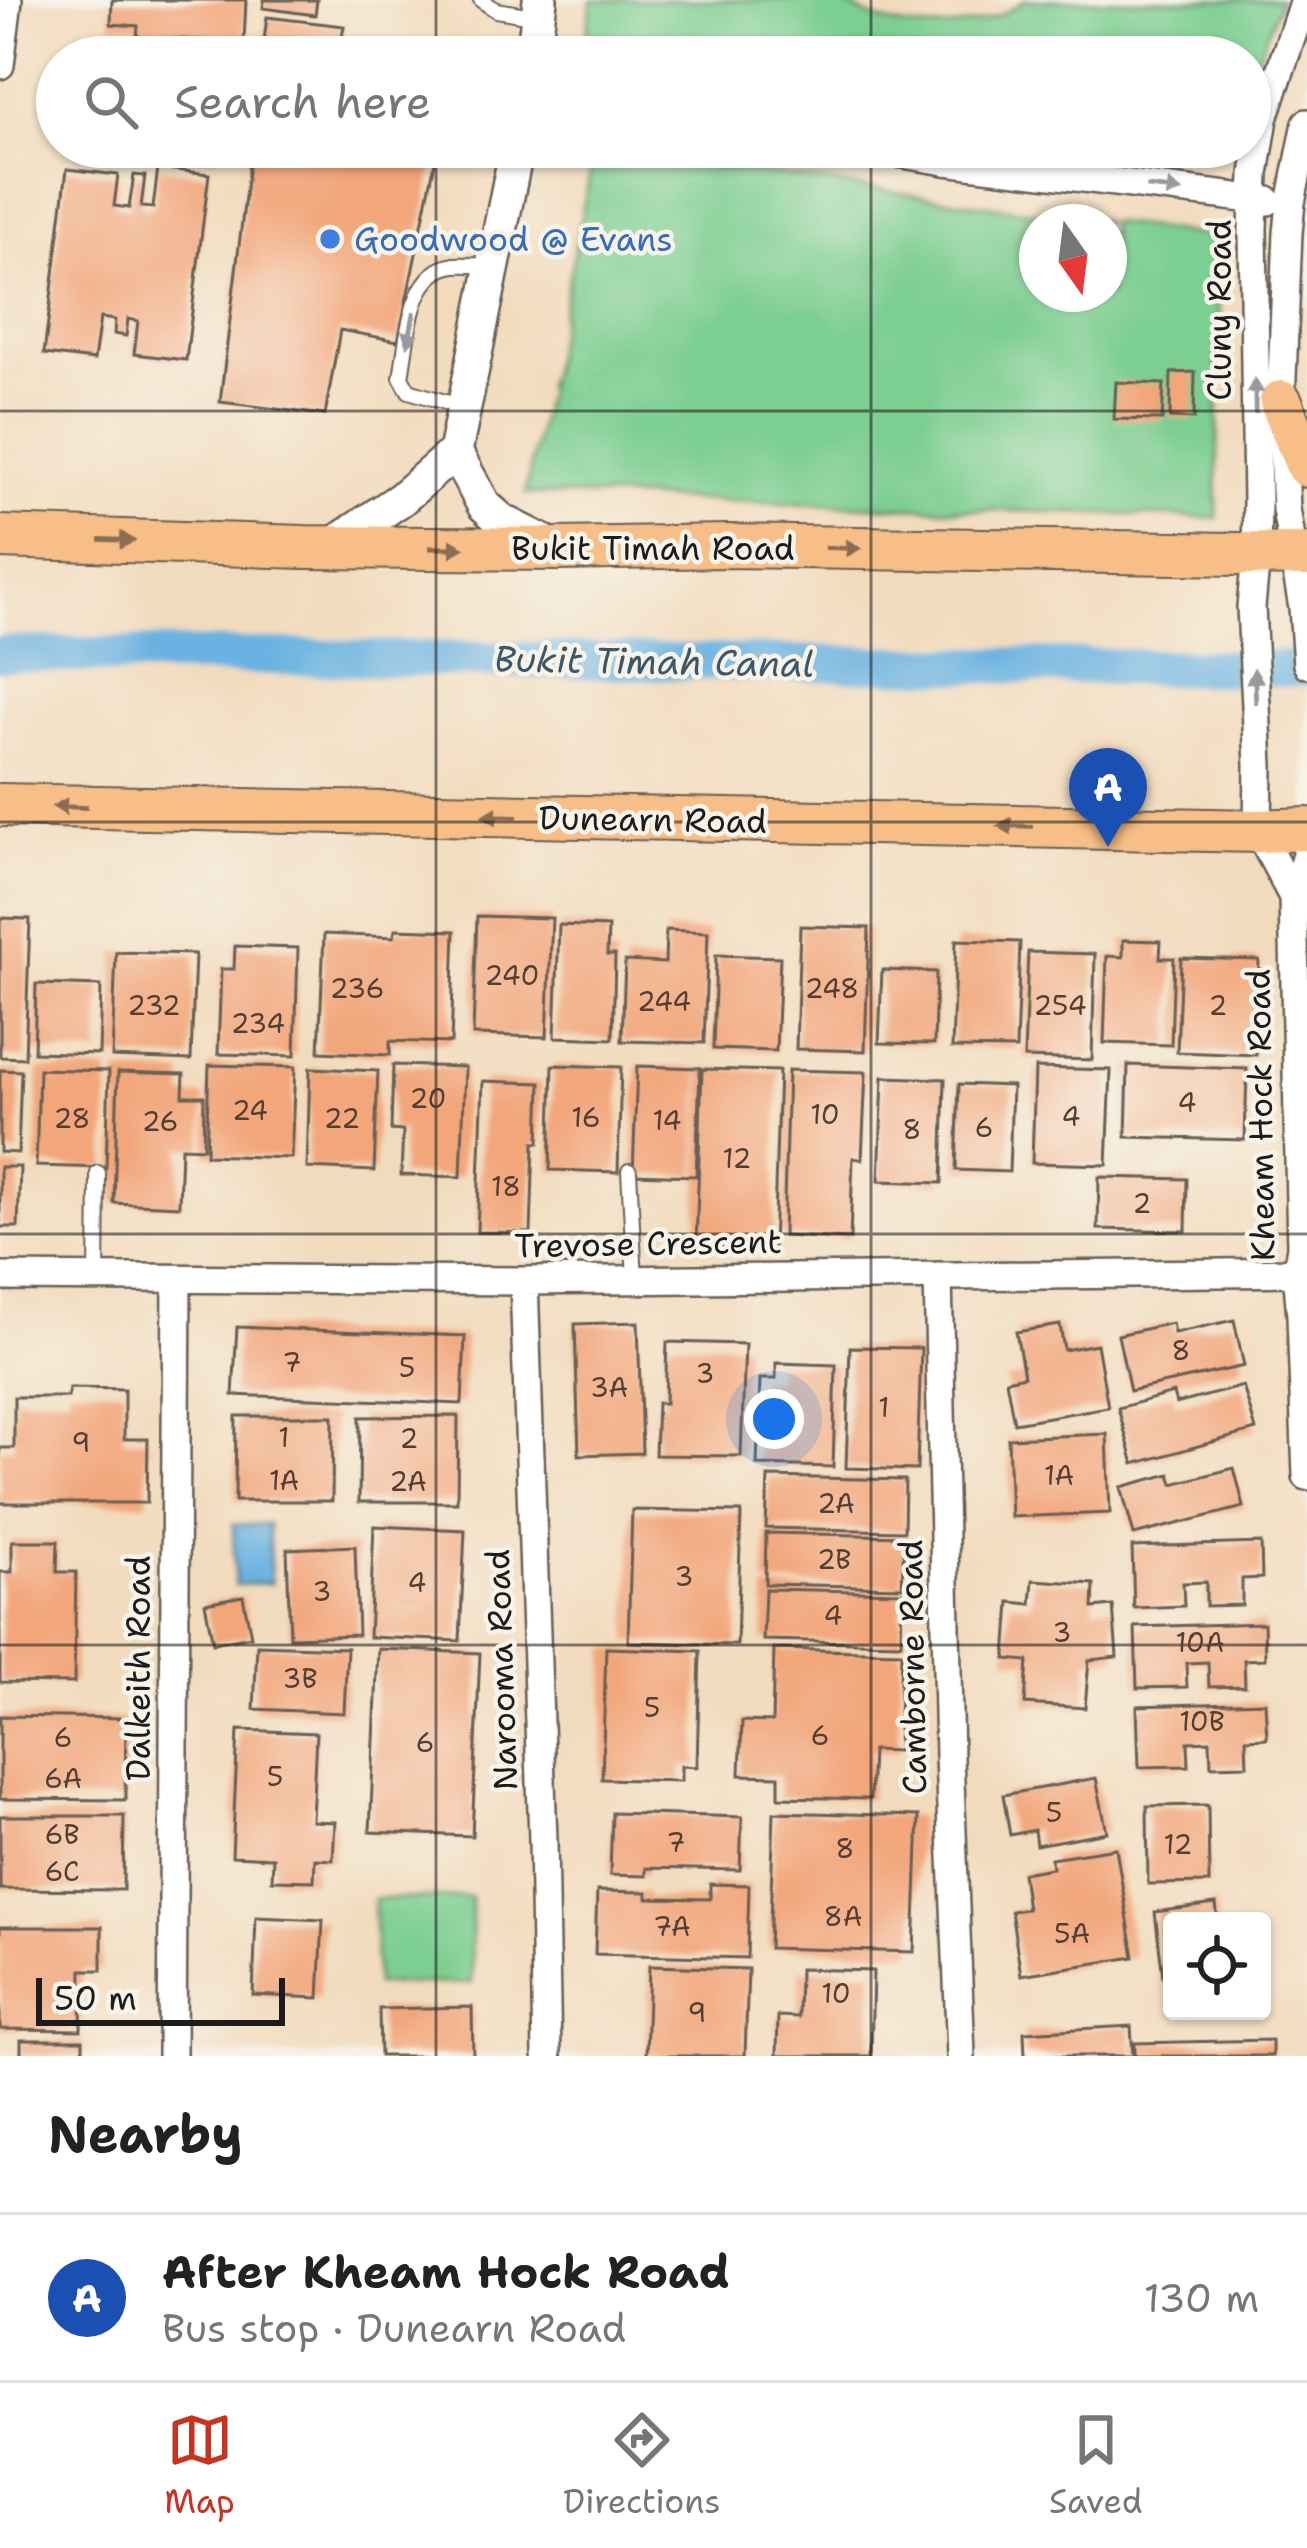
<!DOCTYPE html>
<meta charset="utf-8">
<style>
body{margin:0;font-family:"Shantell Sans",sans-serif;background:#f2f2f2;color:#222}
.controls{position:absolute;right:36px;bottom:36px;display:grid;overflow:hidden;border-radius:12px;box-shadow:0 3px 9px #0004}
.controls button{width:108px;height:108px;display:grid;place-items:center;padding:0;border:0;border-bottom:3px solid #e0e0e0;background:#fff;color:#222;font:60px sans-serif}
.compass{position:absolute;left:1019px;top:204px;width:108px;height:108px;border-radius:50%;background:#fff;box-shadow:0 3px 9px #0004;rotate:166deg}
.scale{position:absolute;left:36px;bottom:30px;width:249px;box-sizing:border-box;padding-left:12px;border:6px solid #1c1c1c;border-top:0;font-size:33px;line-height:42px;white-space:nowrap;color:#1c1c1c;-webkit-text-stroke:9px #f7f3e8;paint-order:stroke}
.you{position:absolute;left:774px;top:1419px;width:42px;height:42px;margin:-30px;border:9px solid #fff;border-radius:50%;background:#1a73e8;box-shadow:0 0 0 18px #1a73e833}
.badge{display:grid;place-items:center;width:78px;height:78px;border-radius:50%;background:#c8321e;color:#fff;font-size:39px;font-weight:700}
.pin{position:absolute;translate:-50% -99px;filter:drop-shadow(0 3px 6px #0008)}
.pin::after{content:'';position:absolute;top:63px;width:42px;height:36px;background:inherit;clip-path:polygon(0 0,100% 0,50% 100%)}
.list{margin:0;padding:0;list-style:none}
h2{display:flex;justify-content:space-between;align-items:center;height:156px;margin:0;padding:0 48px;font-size:51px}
h2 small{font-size:39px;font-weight:400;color:#767676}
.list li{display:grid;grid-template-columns:78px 1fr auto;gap:36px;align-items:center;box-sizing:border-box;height:168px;padding:0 48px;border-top:3px solid #e0e0e0}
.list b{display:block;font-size:45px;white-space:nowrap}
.list p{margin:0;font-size:39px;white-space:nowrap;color:#767676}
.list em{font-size:39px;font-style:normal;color:#767676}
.icon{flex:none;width:66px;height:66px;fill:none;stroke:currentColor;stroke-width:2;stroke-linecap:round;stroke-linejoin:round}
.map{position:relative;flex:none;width:1307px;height:2056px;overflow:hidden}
.search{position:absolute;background:#fff;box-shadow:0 3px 9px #0004;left:36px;right:36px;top:36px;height:132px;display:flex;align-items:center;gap:30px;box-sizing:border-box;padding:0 42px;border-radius:66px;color:#767676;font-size:45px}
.sheet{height:324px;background:#fff}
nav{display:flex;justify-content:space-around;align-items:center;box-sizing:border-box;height:168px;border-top:3px solid #e0e0e0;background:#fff;font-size:33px;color:#767676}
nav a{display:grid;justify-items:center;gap:6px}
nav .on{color:#c8321e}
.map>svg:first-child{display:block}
.green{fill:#7bce91;stroke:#4c7556;stroke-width:3}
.water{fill:#6ab2e1;stroke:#43677e;stroke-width:3}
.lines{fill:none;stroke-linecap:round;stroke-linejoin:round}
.canal{stroke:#6ab2e1;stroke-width:36}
.building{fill:#f2a67a}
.service-casing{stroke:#675f54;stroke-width:18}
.minor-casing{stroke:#675f54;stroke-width:32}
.tertiary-casing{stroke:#675f54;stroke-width:38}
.trunk-casing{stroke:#675f54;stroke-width:46}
.service{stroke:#fff;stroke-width:14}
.minor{stroke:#fff;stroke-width:27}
.tertiary{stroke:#fff;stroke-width:33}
.trunk{stroke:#f7be87;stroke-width:42}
.oneway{fill:#999}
.oneway2{fill:#8a6d52}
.grid{fill:none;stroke:#1c1c1c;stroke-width:3;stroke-opacity:0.55}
.shop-dot{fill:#3f7fe0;stroke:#f7f3e8;stroke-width:4.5}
.labels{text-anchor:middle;stroke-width:9;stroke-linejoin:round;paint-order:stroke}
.number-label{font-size:27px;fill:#523e34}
.shop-label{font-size:33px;fill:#366cbe;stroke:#f7f3e8;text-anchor:start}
.street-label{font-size:33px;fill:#1c1c1c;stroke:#f7f3e8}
.water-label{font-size:36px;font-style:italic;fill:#3b586b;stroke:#f7f3e8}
</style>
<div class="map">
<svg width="1307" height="2056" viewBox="0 0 1307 2056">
<rect width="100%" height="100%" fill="#f7f3e8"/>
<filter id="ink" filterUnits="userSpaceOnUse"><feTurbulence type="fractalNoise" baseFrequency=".00833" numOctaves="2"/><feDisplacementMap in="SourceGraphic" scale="24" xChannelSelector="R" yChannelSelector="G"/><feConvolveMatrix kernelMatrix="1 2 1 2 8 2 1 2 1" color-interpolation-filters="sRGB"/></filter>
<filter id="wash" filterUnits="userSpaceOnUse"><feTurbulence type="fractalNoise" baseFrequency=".004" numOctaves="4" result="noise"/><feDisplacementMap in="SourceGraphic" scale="48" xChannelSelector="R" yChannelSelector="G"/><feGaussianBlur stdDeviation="2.7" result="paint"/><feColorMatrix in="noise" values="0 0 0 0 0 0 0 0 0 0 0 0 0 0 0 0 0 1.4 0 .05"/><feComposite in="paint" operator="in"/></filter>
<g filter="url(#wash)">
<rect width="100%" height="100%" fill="#f2dbbd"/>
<path class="green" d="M592,0H840C892,37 973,39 1025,0H1280L1250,77V57H583Z
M595,149L1106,222H1037V294H1109V222L1220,238L1217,518L525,494Z
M471,1897L472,1983L375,1985L374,1899Z"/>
<path class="water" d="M268,1524L271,1583L235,1585L233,1525Z"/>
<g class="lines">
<path class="canal" d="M0,654L1307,669"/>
</g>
<g id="blocks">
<path class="building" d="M112,0H246L244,42L137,37L138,26L111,24Z
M264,0H317L315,15L263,8Z
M267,17L344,26L340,48L376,57H262Z
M168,147H219L217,158L167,154Z
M251,147H438L398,341L340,330L325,415L220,402Z
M158,168L209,174L186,360L134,354L138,321L128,319L126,336L114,334L115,320L100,318L94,360L44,354L67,169L118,175L114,206L129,208L134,175L145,176L141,207L153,208Z
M1195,372L1194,419L1170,418L1171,373Z
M1116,382L1164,384L1162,420L1114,419Z
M477,916L552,918L547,1037L473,1035Z
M0,918L30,919L25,1058L0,1057Z
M559,925L608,927L607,955H615L613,1039L555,1037Z
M800,926L869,928L865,1051L796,1049Z
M395,929L455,931L451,1043L390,1041V1055L319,1052L324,934L394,937Z
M666,930L708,932L704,1043L622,1041L625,961L665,963Z
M956,940L1020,942L1016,1049L952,1048Z
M1123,940L1161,941L1160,958H1174L1171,1045L1104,1043L1107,956L1123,957Z
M235,946L298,948L295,1056L218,1054L221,969H234Z
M116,952L195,954L191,1060L112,1057Z
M1028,952L1095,954L1092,1060L1024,1058Z
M716,955L780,957L776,1051L713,1049Z
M1181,958L1259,960L1256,1055L1177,1052Z
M882,970L936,972L934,1044L879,1043Z
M36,984L101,986L99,1054L34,1052Z
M209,1065L295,1067L291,1158L206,1155Z
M393,1065L465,1067L461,1177L401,1175L403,1131L391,1130Z
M553,1065L621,1067L618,1172L550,1170Z
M1128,1065L1247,1069L1245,1140L1126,1137Z
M637,1066L700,1068L696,1176L633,1174Z
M310,1068L378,1071L374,1171L307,1168Z
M1035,1068L1111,1070L1107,1165L1032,1163Z
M39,1069L109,1071L106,1168L36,1166Z
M702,1069L779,1071L773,1249L696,1246Z
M0,1070L21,1071L18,1153L0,1152Z
M788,1070L866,1072L862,1159L853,1158L850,1239L783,1236Z
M118,1072L184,1074L183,1096H204L203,1148L181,1147L179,1206L114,1203Z
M883,1077L945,1079L942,1183L879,1181Z
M483,1081L541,1083L539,1143H534L531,1233L477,1232Z
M959,1084L1012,1086L1009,1172L956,1170Z
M0,1167H20L18,1227H0Z
M1099,1177L1187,1179L1186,1231L1098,1229Z
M1234,1320L1244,1366L1130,1391L1118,1335L1172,1323L1174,1333Z
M638,1322L642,1453L579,1455L575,1324Z
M1060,1325L1064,1350L1097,1344L1108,1407L1014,1423L1006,1380L1024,1376L1016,1332Z
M237,1327L465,1336L462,1404L233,1395Z
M667,1342L745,1344L741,1456L655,1455L657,1403H665Z
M850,1347L921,1348L917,1470L846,1468Z
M776,1363L836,1365L833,1467L757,1465L760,1379H776Z
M1243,1386L1256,1430L1134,1464L1118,1408L1173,1393L1176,1404Z
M69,1388L124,1389V1439H148L147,1503H0V1448H14V1397H68Z
M236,1416H333L332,1501H235Z
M458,1416L457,1502H359L360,1417Z
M1107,1434L1110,1513L1011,1517L1008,1438Z
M1234,1468L1244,1507L1134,1535L1121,1487L1170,1474L1173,1484Z
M768,1477L905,1480L904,1531L766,1528Z
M632,1510L741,1512L737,1645L628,1642Z
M374,1526L465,1530L460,1641L369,1637Z
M766,1533L904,1536L902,1587L765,1584Z
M12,1541H58L57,1572H76L74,1683L0,1682V1572H12Z
M1261,1543L1262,1578L1242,1579V1605L1206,1606V1582L1183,1583L1184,1606L1134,1608L1132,1547Z
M355,1546L358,1635L290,1637L287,1549Z
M1033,1580L1094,1584L1093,1608L1113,1606L1117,1657L1089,1660L1085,1708L1025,1704L1028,1661L1006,1659L1010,1602L1031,1604Z
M765,1589L902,1592L901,1643L763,1640Z
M243,1596L251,1636L213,1643L205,1603Z
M1264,1623L1265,1659L1244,1660L1245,1686L1209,1687L1208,1662L1186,1663L1187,1687L1137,1688L1135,1627Z
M257,1645L347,1648L344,1713L254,1709Z
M606,1648L700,1651L697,1767L681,1766V1781L602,1779Z
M378,1649L480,1653L472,1836L370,1832Z
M774,1649L901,1652L898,1751L872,1750L870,1799L779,1797V1776L740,1775L742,1721L772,1722Z
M1265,1702L1267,1738L1246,1739L1247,1765L1211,1766L1210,1741L1188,1742L1189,1766L1139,1767L1137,1706Z
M0,1716L126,1718L125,1800L0,1799Z
M238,1730L316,1733L312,1821L335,1822L333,1860L315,1859L314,1881L272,1880L273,1858L232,1856Z
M1096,1778L1107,1832L1036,1845L1034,1830L1010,1835L1003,1795Z
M1208,1805L1209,1883L1148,1884L1147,1806Z
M774,1812L919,1816L914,1952L769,1948Z
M612,1813L742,1817L740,1870L646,1868V1876L610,1875Z
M0,1816H124L123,1890L0,1889Z
M1116,1848L1134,1957L1021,1975L1011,1911L1027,1909L1022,1873L1052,1868L1051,1858Z
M710,1884L749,1885L747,1958L595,1954L597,1891L647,1892V1898L710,1899Z
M1216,1904L1218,1921H1172V1976L1163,1977L1155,1912Z
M256,1917L323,1920L319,1998L253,1995Z
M0,1927H102V1970H82L81,2030L0,2029Z
M649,1966L748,1969L745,2056H646Z
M799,1969L873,1971L871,2056H777L778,2016L798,2017Z
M472,2007L473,2056H380L379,2009Z
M1131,2026L1133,2056H1025L1024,2032Z
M21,2040H83V2056H21Z
M1272,2040V2056H1135V2043Z"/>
</g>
</g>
<g filter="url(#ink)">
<use href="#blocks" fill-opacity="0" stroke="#675f54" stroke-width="3"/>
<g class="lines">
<defs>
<path id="service" d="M481,0L496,10L538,17
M465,408L409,391L401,377C408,341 408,271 455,265C467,264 481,266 493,266
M629,1171L635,1279
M97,1280L98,1173"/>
<path id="minor" d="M0,65L8,0
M1307,123L1291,203L1288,233L1281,402L1286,509L1303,608L1307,664
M861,147L945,161L1268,201
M1307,852L1293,897L1301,1247L1297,1272L1301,1316L1307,1476
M1293,897L1258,831L1259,765L1251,607L1256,555L1257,502L1253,229L1255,174L1264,118L1304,0
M938,1276L949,1757L961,2056
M0,1277L524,1281L1297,1272
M524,1281L543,1840L547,2056
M172,2056L177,1280"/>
<path id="tertiary" d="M533,57L540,0
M455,452L484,505L502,521L554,547
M330,547L401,499L455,452L517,147"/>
<path id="trunk" d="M1281,402L1307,466
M0,537L305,547L558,549L726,546L1307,555
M0,805L1258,831L1307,829"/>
</defs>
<use href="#service" class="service-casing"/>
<use href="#minor" class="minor-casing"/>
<use href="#tertiary" class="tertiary-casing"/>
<use href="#trunk" class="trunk-casing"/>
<use href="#service" class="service"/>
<use href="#minor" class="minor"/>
<use href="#tertiary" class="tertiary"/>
<use href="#trunk" class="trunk"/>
</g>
<defs><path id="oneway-solid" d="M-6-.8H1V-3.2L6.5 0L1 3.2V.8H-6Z" transform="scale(3)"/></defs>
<g class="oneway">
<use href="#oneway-solid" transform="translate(1164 189) rotate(7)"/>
<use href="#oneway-solid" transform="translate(411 329) rotate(101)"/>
<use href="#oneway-solid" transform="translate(1255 396) rotate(-91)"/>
<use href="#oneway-solid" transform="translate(1255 686) rotate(-93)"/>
</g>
<g class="oneway2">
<use href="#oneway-solid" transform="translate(117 540) rotate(2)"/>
<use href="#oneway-solid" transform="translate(447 548)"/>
<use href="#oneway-solid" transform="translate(843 548) rotate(1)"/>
<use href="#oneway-solid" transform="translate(70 807) rotate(-178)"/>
<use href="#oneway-solid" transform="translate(500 816) rotate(-179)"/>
<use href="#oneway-solid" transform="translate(1015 826) rotate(-179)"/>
</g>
</g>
<path class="grid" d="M436,0V57M871,0V57M436,147V2056M871,147V2056M0,411H1307M0,822H1307M0,1234H1307M0,1645H1307"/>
<circle class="shop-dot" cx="330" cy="239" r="12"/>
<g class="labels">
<g class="number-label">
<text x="512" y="985">240</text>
<text x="357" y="998">236</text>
<text x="832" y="998">248</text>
<text x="664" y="1011">244</text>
<text x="154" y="1015">232</text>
<text x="1060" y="1015">254</text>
<text x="1218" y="1015">2</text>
<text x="258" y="1033">234</text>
<text x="428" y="1108">20</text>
<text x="1187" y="1112">4</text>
<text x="250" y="1120">24</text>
<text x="825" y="1124">10</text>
<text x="1071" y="1126">4</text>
<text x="586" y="1127">16</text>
<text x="72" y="1128">28</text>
<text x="342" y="1128">22</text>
<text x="667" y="1130">14</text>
<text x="160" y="1131">26</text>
<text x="984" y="1137">6</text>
<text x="912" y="1139">8</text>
<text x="737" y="1168">12</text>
<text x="506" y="1196">18</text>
<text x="1142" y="1213">2</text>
<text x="1181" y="1360">8</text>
<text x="292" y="1372">7</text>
<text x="407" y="1377">5</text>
<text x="705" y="1383">3</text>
<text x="609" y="1397">3A</text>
<text x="884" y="1417">1</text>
<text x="284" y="1447">1</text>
<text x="409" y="1448">2</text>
<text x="81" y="1452">9</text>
<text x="1059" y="1485">1A</text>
<text x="284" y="1490">1A</text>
<text x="408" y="1491">2A</text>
<text x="836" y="1513">2A</text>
<text x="834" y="1569">2B</text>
<text x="684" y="1586">3</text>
<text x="417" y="1592">4</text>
<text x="322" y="1601">3</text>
<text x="833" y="1625">4</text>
<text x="1062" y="1642">3</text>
<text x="1200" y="1652">10A</text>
<text x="300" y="1688">3B</text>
<text x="652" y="1717">5</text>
<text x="1202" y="1731">10B</text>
<text x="820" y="1745">6</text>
<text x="63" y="1747">6</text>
<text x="425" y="1752">6</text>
<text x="275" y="1786">5</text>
<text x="63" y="1788">6A</text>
<text x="1054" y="1822">5</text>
<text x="62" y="1844">6B</text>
<text x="676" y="1852">7</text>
<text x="1178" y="1854">12</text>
<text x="845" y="1858">8</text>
<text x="62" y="1881">6C</text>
<text x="843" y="1926">8A</text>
<text x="672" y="1936">7A</text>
<text x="1072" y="1943">5A</text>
<text x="836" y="2003">10</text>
<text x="697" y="2022">9</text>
</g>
<g class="shop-label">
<text x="354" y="251">Goodwood @ Evans</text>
</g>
<g class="street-label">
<text transform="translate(1219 310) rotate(-90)" y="12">Cluny Road</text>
<text x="653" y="560">Bukit Timah Road</text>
<text transform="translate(653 819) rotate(1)" y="12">Dunearn Road</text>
<text transform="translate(1260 1115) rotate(-91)" y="12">Kheam Hock Road</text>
<text transform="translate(648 1243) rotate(-1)" y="12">Trevose Crescent</text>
<text transform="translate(912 1667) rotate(-91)" y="12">Camborne Road</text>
<text transform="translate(138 1668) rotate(-90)" y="12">Dalkeith Road</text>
<text transform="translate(501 1670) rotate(-92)" y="12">Narooma Road</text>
</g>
<g class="water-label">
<text transform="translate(654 661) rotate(1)" y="13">Bukit Timah Canal</text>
</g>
</g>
</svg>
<div class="controls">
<button><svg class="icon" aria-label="locate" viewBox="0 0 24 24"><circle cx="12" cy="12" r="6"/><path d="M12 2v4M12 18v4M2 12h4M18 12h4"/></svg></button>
</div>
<svg class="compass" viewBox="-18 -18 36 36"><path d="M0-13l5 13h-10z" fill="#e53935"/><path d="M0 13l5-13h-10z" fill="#767676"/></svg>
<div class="scale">50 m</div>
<div class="you"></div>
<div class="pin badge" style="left:1108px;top:847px;background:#1a4fb4">A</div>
<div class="search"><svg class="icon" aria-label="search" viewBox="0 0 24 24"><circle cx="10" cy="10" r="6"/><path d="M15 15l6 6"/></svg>Search here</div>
</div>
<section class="sheet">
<h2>Nearby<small></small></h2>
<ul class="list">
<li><span class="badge" style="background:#1a4fb4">A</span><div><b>After Kheam Hock Road</b><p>Bus stop · Dunearn Road</p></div><em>130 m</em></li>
</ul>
</section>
<nav>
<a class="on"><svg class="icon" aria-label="map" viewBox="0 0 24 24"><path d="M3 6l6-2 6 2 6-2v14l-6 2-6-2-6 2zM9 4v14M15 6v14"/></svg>Map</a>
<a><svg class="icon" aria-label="directions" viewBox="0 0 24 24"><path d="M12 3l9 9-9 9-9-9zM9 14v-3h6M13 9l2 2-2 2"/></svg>Directions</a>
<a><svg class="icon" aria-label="saved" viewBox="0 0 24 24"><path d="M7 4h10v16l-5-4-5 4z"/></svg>Saved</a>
</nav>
